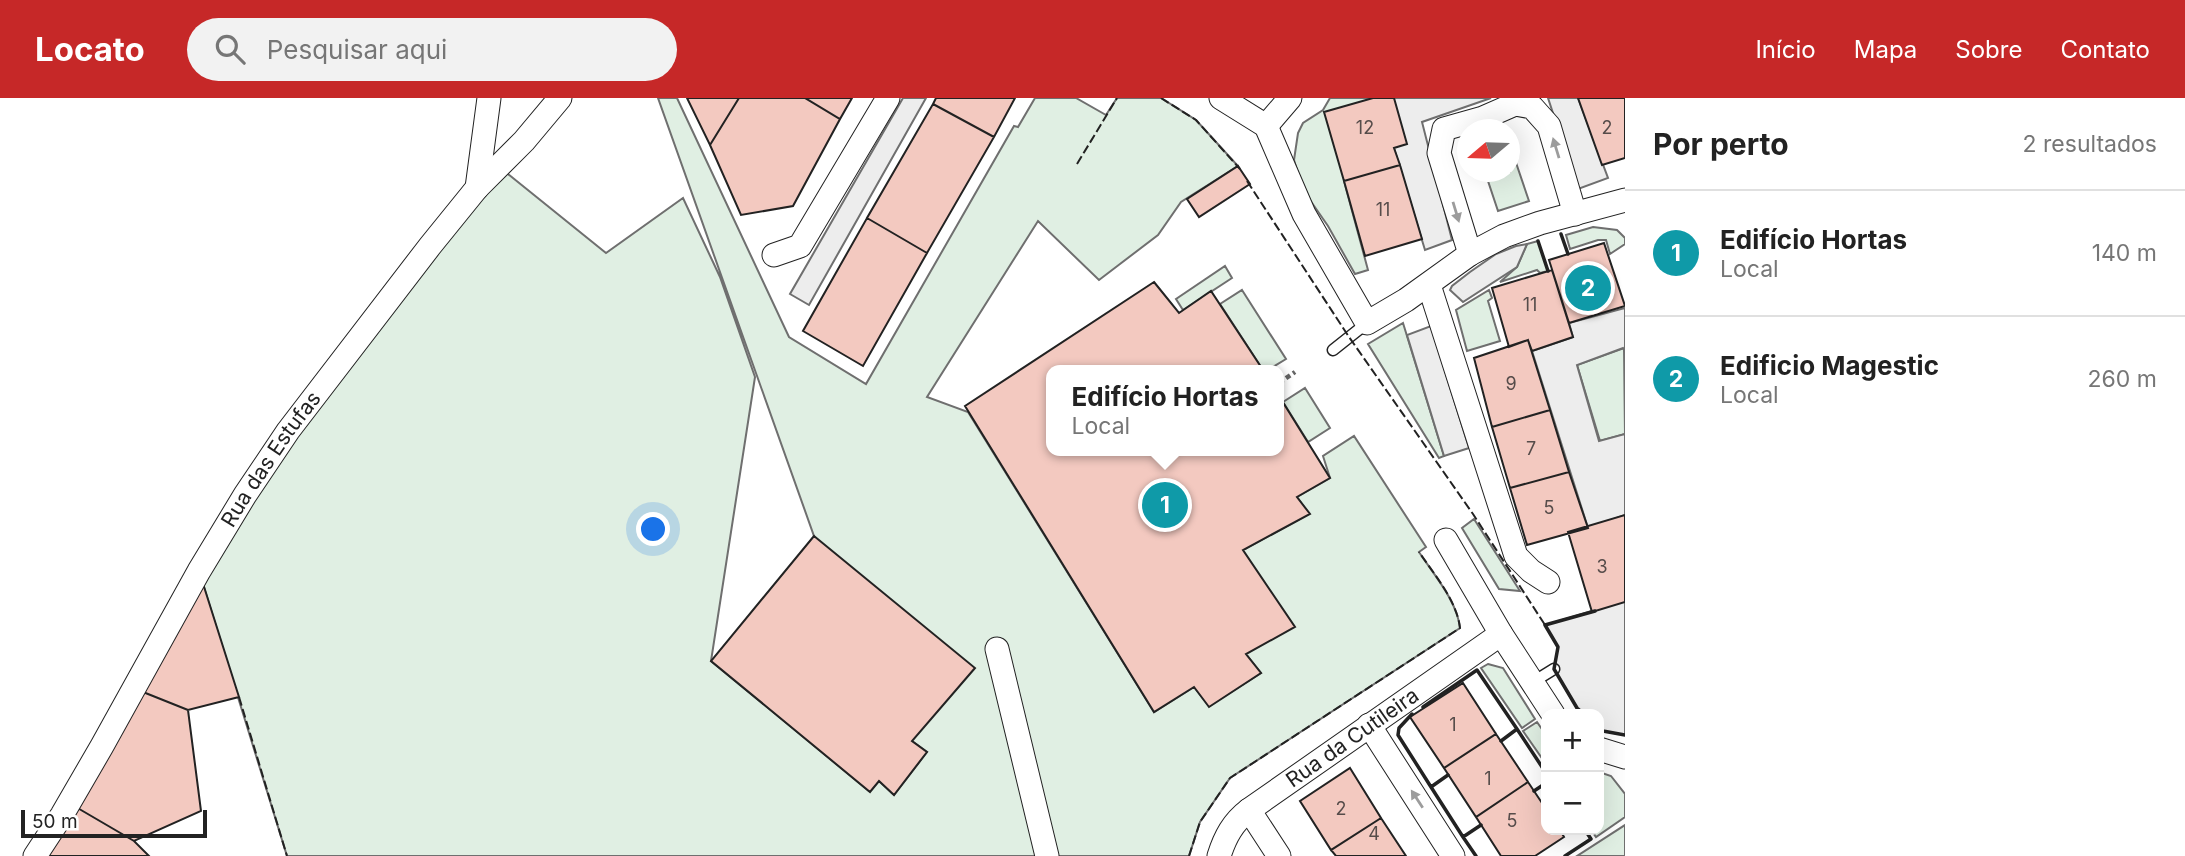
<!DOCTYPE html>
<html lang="pt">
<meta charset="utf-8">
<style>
body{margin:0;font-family:Inter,sans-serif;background:#f2f2f2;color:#222}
.controls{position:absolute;right:21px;bottom:21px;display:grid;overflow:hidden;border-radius:14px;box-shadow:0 7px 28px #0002}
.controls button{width:63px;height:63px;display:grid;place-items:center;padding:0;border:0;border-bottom:2px solid #e0e0e0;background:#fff;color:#222;font:35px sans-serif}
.compass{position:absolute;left:1457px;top:21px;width:63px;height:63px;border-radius:50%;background:#fff;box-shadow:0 7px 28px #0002;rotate:251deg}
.scale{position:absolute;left:21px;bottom:18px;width:186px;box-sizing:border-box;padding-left:7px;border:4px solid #222;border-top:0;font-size:19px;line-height:24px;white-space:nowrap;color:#222;-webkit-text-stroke:5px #fff;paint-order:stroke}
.you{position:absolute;left:654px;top:432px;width:24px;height:24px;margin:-18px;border:5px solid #fff;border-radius:50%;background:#1a73e8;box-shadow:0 0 0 10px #1a73e833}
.badge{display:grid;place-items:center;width:46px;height:46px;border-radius:50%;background:#c62828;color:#fff;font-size:23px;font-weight:700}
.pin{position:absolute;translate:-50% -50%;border:4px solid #fff;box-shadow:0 2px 7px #0006}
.popup{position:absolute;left:1046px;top:267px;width:238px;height:91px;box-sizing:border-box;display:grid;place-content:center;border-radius:14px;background:#fff;filter:drop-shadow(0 2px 5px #0005);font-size:23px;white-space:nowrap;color:#767676}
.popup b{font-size:26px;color:#222}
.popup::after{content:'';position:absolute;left:50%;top:100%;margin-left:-14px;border:14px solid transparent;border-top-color:#fff}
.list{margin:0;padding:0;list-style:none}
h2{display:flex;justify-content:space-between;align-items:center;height:91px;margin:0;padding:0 28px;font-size:30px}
h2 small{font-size:23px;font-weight:400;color:#767676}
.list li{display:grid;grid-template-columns:46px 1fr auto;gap:21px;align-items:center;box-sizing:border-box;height:126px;padding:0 28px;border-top:2px solid #e0e0e0}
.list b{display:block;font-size:26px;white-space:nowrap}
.list p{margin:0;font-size:23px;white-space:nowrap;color:#767676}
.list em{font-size:23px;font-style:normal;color:#767676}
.icon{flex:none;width:38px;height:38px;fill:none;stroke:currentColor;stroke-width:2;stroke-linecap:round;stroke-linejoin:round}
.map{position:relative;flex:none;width:1625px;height:758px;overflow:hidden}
header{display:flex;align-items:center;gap:42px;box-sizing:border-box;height:98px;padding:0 35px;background:#c62828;color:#fff}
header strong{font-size:33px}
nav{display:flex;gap:38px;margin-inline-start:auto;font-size:24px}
.search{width:490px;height:63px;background:#f2f2f2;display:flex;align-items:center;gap:18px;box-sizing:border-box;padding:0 24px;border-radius:38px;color:#767676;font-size:26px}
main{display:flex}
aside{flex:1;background:#fff}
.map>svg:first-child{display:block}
.green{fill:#e0efe3;stroke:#6f6f6f;stroke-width:2}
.parking{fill:#ededed;stroke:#6f6f6f;stroke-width:2}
.building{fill:#f3c9c0;stroke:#222;stroke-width:2}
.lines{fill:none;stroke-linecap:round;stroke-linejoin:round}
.lane-casing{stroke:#222;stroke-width:13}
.street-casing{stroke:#222;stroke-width:25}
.path{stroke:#646464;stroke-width:4.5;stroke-dasharray:5 3.5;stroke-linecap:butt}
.lane{stroke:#fff;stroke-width:10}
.street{stroke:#fff;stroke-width:23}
.fence{stroke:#222;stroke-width:2;stroke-dasharray:9 3.5;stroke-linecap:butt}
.wall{stroke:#222;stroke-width:3.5}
.oneway{fill:#9c9c9c}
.labels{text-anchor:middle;stroke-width:5;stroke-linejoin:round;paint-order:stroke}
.number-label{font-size:18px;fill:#564c4a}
.street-label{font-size:21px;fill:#222;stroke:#fff}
</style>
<header>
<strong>Locato</strong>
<div class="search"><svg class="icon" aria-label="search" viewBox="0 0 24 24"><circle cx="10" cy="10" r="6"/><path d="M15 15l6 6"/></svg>Pesquisar aqui</div>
<nav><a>Início</a><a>Mapa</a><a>Sobre</a><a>Contato</a></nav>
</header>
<main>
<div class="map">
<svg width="1625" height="758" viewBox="0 0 1625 758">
<rect width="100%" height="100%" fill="#fff"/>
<path class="green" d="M658,0H677L789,239L866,286L1014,28L1018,29L1035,0H1076L1106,17L1117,0H1161L1196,22L1238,68L1181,104L1158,137L1099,182L1038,123L927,299L968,314L1154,614L1194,589L1209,608L1261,575L1246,556L1243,452L1309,416L1297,399L1330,380L1323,358L1354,338L1426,449L1419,454C1434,477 1457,503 1460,530L1230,680L1200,724L1189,758H287L199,473L267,366L498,68L606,155L683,100L720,179L755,279L711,563L869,693L879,683L894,697L927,654L912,643L814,438Z
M1330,0H1375L1344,83L1368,172L1355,176L1328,128L1303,92L1294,62L1298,35L1303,25L1323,12Z
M1511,50L1529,103L1498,113L1485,74H1510V51Z
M1593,129L1617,132L1625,140V146L1610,156L1606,142H1598L1570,151L1566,137Z
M1538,143L1548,173L1540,175L1537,172L1500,184L1517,169L1527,146Z
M1225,168L1232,180L1183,212L1176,201Z
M1242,192L1286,261L1268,272H1263L1220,206Z
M1489,192L1492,200L1488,203L1500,243L1467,253L1456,212Z
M1403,225L1444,358L1439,360L1368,246Z
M1624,250L1625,336L1600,343L1577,267Z
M1305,290L1330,330L1308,344L1283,304Z
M1474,421L1520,493L1499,491L1462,430Z
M1488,566L1503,570L1535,621L1522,630L1481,570Z
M1537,624L1546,637V666L1523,633Z
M1599,674L1611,678L1625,696V719L1596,739L1591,732H1599Z
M1625,727V758H1577Z"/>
<path class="parking" d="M903,0H926L809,207L790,196Z
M1394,0H1491L1422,24L1452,142L1425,152L1394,50Z
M1548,0H1578L1608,80L1578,91Z
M1527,146L1517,169L1463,204L1450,192L1452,188L1470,174L1496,156L1516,148Z
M1625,210V254L1623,250L1577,267L1599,343L1625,336V417L1588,430L1532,253L1573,239L1569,225Z
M1431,228L1469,350L1444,358L1407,237Z
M1625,503V637L1603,633L1599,629V616H1584L1577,610L1554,571L1558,549L1545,527Z"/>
<path class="building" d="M687,0H739L710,47Z
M739,0H805L840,21L793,108L741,117L710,47Z
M805,0H852L840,21Z
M936,0H1015L994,39L933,6Z
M1373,0H1394L1407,46L1394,50L1400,67L1344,83L1324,14Z
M1578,0H1625V60L1602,67Z
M933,6L994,39L927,155L867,120Z
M1400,67L1422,141L1365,158L1344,83Z
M1238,68L1250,86L1199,119L1187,101Z
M867,120L927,155L863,268L803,233Z
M1604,145L1625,208L1569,225L1549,162Z
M1552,172L1573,239L1532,253L1528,242L1509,249L1492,190Z
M1154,184L1179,215L1211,193L1263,272H1051V353H1279V298L1330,380L1297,399L1310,416L1243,452L1295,529L1246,556L1261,575L1209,609L1194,589L1154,614L965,308Z
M1528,242L1550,312L1492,329L1474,260Z
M1550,312L1569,374L1510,390L1492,329Z
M1569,374L1588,430L1527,447L1510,390Z
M1625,417V504L1592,514L1568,434Z
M814,438L975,570L912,643L927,654L894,697L879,683L870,694L711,563Z
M199,473L239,599L188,612L133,590Z
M1463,585L1496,636L1444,670L1410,619Z
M133,590L188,612L201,713L134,743L69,705Z
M1496,636L1528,684L1476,719L1444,670Z
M1350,670L1381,720L1331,752L1300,703Z
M1528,684L1546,711V732H1560L1564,739L1535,758H1501L1476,719Z
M69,705L134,743L149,758H34Z
M1381,720L1406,758H1336L1331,752Z"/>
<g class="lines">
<defs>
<path id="lane" d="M1333,252L1367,225
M1533,584L1554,571"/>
<g id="street">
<path d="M1221,0L1266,28L1304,116L1367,225L1406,202L1470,156L1504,138L1540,125L1625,102"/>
<path d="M1266,28L1290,0"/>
<path d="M477,90L489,0"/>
<path d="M1470,156L1439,55L1444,31L1483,20L1515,6L1532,9L1549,28L1575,116"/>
<path d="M774,157L800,148L888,0"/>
<path d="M1429,187L1516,458L1531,473L1548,484"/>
<path d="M1446,442L1501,536L1553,616"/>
<path d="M997,551L1047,758"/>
<path d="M1369,627L1453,758"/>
<path d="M1599,651L1625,659"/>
<path d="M1249,712L1279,758"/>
<path id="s1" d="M35,758L62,717L102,648L199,473L245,397L288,333L430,148L477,90L524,43L560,0"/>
<path id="s2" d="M1219,758C1225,739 1233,724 1249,712L1501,536"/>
</g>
</defs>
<use href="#lane" class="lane-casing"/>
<use href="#street" class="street-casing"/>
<path class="path" d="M1279,285L1295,274"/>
<use href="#lane" class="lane"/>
<use href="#street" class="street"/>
<path class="fence" d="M1161,0L1196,22L1240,71
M1077,66L1117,0
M1247,83L1349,239L1473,416L1545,527
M239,599L287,758
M1189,758L1200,724L1230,680L1460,530C1457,503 1434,476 1419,454"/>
<path class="wall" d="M1561,136L1568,156
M1538,143L1548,173
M1423,609L1477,572L1517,631
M1412,616L1399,630L1398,637L1431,689
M1584,616L1577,610L1554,571L1558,549L1545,527L1595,513
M1599,629L1603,633L1625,637
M1501,643L1517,631L1546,675
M1448,677L1431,689L1463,739
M1534,693L1546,685
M1476,758L1463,739L1481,727
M1565,758L1591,741L1585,732"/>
</g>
<defs><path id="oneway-solid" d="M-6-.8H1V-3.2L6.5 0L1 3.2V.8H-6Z" transform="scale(1.75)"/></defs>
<g class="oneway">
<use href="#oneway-solid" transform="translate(1556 50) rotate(-107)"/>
<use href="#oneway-solid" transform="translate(1456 114) rotate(73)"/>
<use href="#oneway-solid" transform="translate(1417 701) rotate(-123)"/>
</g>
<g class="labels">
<g class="number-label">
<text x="1365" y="36">12</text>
<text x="1607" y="36">2</text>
<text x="1383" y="118">11</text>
<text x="1530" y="213">11</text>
<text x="1511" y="292">9</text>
<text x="1531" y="357">7</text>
<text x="1549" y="416">5</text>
<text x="1602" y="475">3</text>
<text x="1453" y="633">1</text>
<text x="1488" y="687">1</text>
<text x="1341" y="717">2</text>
<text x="1512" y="729">5</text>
<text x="1374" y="742">4</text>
</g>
<g class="street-label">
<text dy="7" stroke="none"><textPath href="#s1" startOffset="462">Rua das Estufas</textPath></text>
<text dy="7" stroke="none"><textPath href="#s2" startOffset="182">Rua da Cutileira</textPath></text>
</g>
</g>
</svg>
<div class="controls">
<button>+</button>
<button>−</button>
</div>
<svg class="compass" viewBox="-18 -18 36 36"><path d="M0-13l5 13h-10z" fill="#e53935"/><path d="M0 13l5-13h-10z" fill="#767676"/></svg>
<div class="scale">50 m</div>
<div class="you"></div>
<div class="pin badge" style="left:1165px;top:407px;background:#0f9aa8">1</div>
<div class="popup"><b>Edifício Hortas</b>Local</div>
<div class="pin badge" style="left:1588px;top:190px;background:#0f9aa8">2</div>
</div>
<aside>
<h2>Por perto<small>2 resultados</small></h2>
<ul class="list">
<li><span class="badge" style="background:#0f9aa8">1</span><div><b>Edifício Hortas</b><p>Local</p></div><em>140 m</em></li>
<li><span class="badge" style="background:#0f9aa8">2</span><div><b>Edificio Magestic</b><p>Local</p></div><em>260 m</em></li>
</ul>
</aside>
</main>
